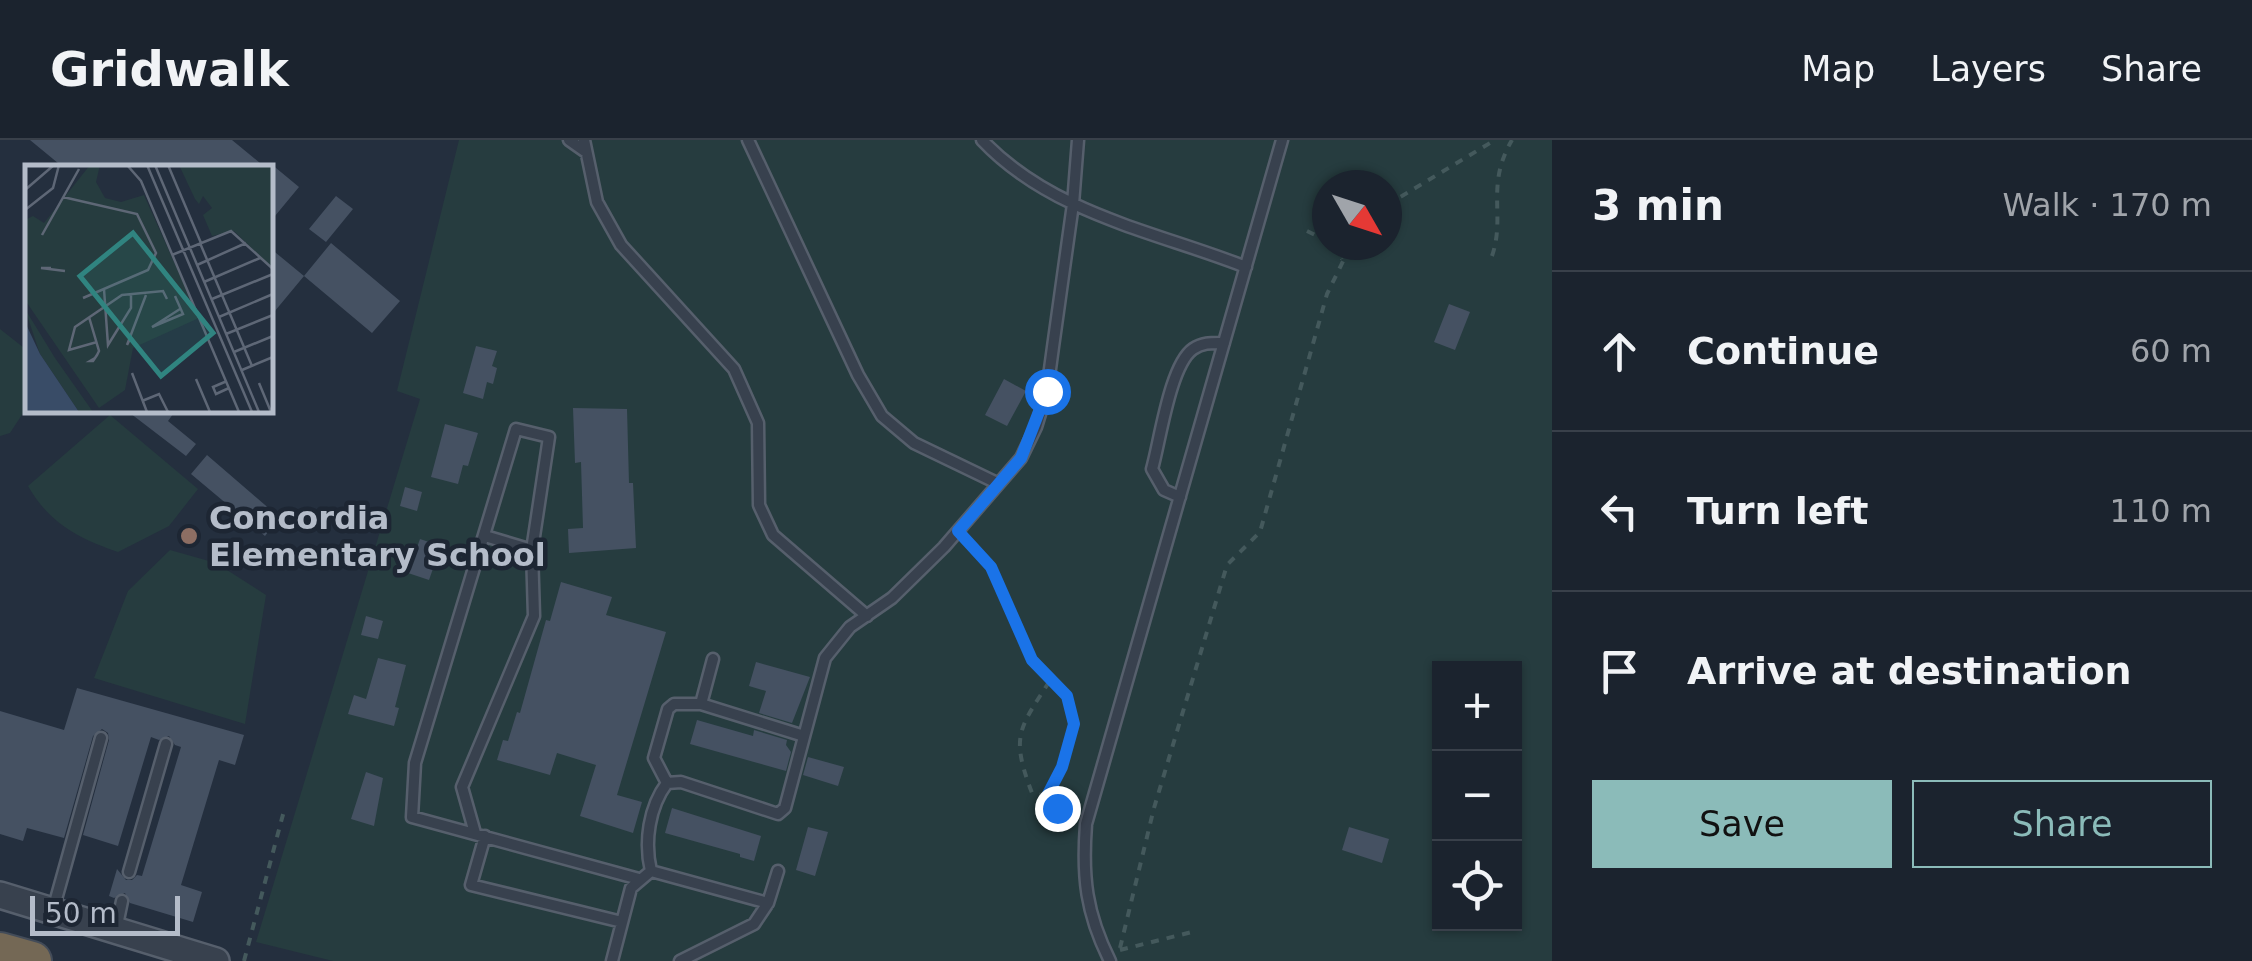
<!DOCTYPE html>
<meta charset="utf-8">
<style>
body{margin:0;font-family:"DejaVu Sans",sans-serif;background:#282f3a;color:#f1f3f6}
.controls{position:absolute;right:30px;bottom:30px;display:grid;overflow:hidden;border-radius:0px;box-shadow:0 2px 8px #0004}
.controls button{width:90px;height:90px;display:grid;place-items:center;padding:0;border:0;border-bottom:2px solid #39404a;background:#1b232e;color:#f1f3f6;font:50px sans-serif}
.compass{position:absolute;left:1312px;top:30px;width:90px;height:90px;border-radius:50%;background:#1b232e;box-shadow:0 2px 8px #0004;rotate:129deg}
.scale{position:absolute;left:30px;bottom:25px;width:150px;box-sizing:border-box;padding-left:10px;border:5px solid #b4bcc9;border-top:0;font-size:28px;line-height:35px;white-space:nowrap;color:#b4bcc9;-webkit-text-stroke:8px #1d2633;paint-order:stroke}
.stop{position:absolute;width:30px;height:30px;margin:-22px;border:8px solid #1a73e8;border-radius:50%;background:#fff}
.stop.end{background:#1a73e8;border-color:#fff;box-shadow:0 2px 10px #0008}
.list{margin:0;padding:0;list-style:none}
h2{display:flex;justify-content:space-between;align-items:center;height:130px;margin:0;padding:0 40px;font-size:42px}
h2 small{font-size:32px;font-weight:400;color:#a0a4aa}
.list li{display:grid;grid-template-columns:65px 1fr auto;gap:30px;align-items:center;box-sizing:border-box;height:160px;padding:0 40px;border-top:2px solid #39404a}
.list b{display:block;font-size:38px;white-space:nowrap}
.list em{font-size:32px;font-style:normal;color:#a0a4aa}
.actions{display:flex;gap:20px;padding:30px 40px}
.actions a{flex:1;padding:22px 0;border:2px solid #8bbbb9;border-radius:0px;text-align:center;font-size:35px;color:#8bbbb9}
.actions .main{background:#8bbbb9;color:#111}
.icon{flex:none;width:55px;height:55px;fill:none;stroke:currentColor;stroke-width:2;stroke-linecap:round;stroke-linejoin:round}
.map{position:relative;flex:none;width:1552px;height:821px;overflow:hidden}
header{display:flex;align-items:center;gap:60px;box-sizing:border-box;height:140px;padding:0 50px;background:#1b232e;border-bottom:2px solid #39404a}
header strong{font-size:48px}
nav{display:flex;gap:55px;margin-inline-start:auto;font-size:35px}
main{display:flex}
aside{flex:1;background:#1b232e}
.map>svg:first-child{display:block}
.green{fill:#263c3f;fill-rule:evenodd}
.building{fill:#455162}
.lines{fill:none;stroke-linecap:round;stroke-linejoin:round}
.service-casing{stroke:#565f6c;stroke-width:15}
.tertiary-casing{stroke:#565f6c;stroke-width:30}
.motorway-casing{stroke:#434c59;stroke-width:42}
.path{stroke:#44595c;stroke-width:4;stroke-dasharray:8 8;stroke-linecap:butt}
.service{stroke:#38414e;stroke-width:10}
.tertiary{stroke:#38414e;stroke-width:25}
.motorway{stroke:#746855;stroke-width:38}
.route{stroke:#1a73e8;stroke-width:12}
.education-dot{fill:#8d6e63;stroke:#1d2633;stroke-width:4}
.labels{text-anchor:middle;stroke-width:9;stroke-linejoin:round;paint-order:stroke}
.poi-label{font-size:32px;font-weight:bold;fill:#b4bcc9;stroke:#1d2633;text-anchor:start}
.inset-road{fill:none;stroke:#5e6776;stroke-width:2.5}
.view{fill:#308480;fill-opacity:0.15;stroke:#308480;stroke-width:5}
.inset-edge{fill:none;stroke:#b4bcc9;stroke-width:5}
</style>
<header>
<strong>Gridwalk</strong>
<nav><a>Map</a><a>Layers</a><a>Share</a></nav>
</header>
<main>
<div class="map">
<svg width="1552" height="821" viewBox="0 0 1552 821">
<rect width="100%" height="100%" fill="#242f3e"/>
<path class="green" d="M459,0H1552V821H333L256,802L420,259L397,251ZM1327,45H1387V105H1327ZM1440,528H1514V784H1440Z
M0,189L28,211L27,267L10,293L0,296Z
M110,275L198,349L169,386L118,412C78,398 50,384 28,346Z
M170,410L216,423L266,455L245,584L94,538L128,451Z"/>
<path class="building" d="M30,0H232L266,28H64Z
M270,23L299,47L270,82Z
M336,56L353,69L326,102L309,89Z
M331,103L400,161L372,193L304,136Z
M270,108L304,136L270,177Z
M1449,164L1470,172L1455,210L1434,202Z
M476,206L497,211L492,226L497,228L493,244L487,242L483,259L463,253Z
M1004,239L1026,251L1007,286L985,275Z
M573,268L627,269L629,343H633L636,408L569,413L568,389L583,388L581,322L575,323Z
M126,270H176L168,281L196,304L186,316Z
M445,284L478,293L468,326L463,325L458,344L431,337Z
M207,315L279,377L265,396L191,334Z
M405,347L422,352L417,371L400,366Z
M420,399L441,406L429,440L408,433Z
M561,442L612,457L606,475L666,492L617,655L642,662L633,693L580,676L596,625L557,613L550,635L497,620L503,600L508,601L517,572L520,573L546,480L550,481Z
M366,476L383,481L378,499L361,495Z
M378,518L406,525L395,567L399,568L394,586L348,574L354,555L366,559Z
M756,522L810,537L792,583L759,573L766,551L749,546Z
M77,548L244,595L235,625L219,620L181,745L202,752L193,782L130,763L125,753L114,758L109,756L117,729L126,740H132L137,735L142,736L181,607L175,605L169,596L159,600L151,597L118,706L83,695L109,600L108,593L102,589L93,596L64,698L27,688L23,701L0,694V571L64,590Z
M697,580L753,596L754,590L787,600L786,605L791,612L786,631L690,604Z
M808,617L844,627L838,646L803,635Z
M366,632L383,638L374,686L351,679Z
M672,668L761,696L754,721L740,717V714L665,693Z
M808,687L828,692L815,736L796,730Z
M1349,687L1389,699L1382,723L1342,710Z"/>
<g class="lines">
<defs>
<path id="service" d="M569,0L586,12
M584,0L597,62L621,105L734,229L758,283L759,365L773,395L867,476
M748,0L858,235L882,276L914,303L997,343
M982,0C1052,74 1154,91 1246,127
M1180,357L1164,350L1152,329C1160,301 1170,225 1193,209C1203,202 1213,203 1224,203
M485,396L532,410
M701,564L804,596
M667,643L681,642L778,674L785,668L825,518L850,487L892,458L944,407L1021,318L1036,287L1047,251L1053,207L1073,64L1078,0
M667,643L654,618L668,569L674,564H701L713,519
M475,693L462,647L534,476L532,410L549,297L516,289L415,623L412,677L639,739
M485,696L471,745L622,782
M651,731C644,702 649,667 667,643
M129,732L166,604
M53,770L101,598
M116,790L122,761
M612,821L631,748L651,731L768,763
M680,821L754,784L768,763L778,731
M1110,821C1086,773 1082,737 1086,684L1282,0"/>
<path id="tertiary" d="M0,755L216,821"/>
<path id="motorway" d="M0,812L32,821"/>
</defs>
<use href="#service" class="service-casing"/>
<use href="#tertiary" class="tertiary-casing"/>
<use href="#motorway" class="motorway-casing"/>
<path class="path" d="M1387,65L1495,0
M1307,91L1327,101
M1333,105L1342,119
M1492,116C1506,75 1485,46 1512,0
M968,402L991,427L1032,519L1067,556L1075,584L1063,627L1047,656L1057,668L1072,676
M1047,656L1032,653C1010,595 1019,589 1051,539
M1120,808L1154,668L1227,425L1260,392L1327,154L1351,105
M1120,810L1192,792
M244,821L285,667"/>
<use href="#service" class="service"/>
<use href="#tertiary" class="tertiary"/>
<use href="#motorway" class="motorway"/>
</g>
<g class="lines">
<path class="route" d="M1047,251L1021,318L958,391L991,427L1032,520L1067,556L1074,584L1062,627L1047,656L1057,668"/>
</g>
<circle class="education-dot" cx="189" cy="396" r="10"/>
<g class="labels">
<g class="poi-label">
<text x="209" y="389">Concordia<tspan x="209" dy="37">Elementary School</tspan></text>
</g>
</g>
<g transform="translate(25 25)">
<rect width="248" height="248" fill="#242f3e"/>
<path d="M65,0H75L71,17L80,33L96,37L119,30L174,153L108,183L100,225L74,243L0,135V55L8,51L19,58ZM154,0H247V103L209,66L187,71L178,50L187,43L178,31L174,39L170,34ZM0,144L30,193L68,247H54L15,189Z" fill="#263c3f"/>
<path d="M0,157L15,189L54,247H0Z" fill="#394c67"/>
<path class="inset-road" d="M102,0L116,16L214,247M122,0L227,247M130,0L234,247M143,0L176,78M0,25L29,0M38,32L112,49L131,88L123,105L58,133M0,45L28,23L34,0M17,70L54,4M175,78L227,201M147,90L206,66L248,104M172,100L221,78M26,103H16L40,106M179,117L235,93M79,124L83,180L106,143V129M150,131L158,149L127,162L155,144M187,134L248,109M64,152L74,186L72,190L68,196H65L70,193M194,152L248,129M201,169L248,150M106,172L102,180L121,130M72,177L44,185L50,162L97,130L138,126L142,134M209,187L248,171M217,205L248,192M107,208L122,247M171,214L185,247M202,216L188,222L191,229L204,223M234,218L246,247M117,236L134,229L143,247"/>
<path class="view" d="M108,68L188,168L136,211L55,111Z"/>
<rect width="248" height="248" class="inset-edge"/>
</g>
</svg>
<div class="controls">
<button>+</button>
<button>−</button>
<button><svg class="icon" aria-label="locate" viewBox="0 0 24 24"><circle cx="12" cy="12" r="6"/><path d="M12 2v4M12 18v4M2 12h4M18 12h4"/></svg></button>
</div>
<svg class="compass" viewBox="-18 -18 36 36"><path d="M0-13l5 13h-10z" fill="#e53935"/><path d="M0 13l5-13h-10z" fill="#a0a4aa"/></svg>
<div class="scale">50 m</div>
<div class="stop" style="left:1047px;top:251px"></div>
<div class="stop end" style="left:1057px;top:668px"></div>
</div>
<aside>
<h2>3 min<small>Walk · 170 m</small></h2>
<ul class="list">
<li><svg class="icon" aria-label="ahead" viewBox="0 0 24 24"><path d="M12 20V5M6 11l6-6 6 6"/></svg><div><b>Continue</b></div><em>60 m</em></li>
<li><svg class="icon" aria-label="left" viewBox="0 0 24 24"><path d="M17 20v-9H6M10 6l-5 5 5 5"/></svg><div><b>Turn left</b></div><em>110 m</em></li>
<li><svg class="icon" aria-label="arrive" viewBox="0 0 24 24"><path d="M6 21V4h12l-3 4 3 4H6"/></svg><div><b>Arrive at destination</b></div></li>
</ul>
<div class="actions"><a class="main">Save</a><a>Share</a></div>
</aside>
</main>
